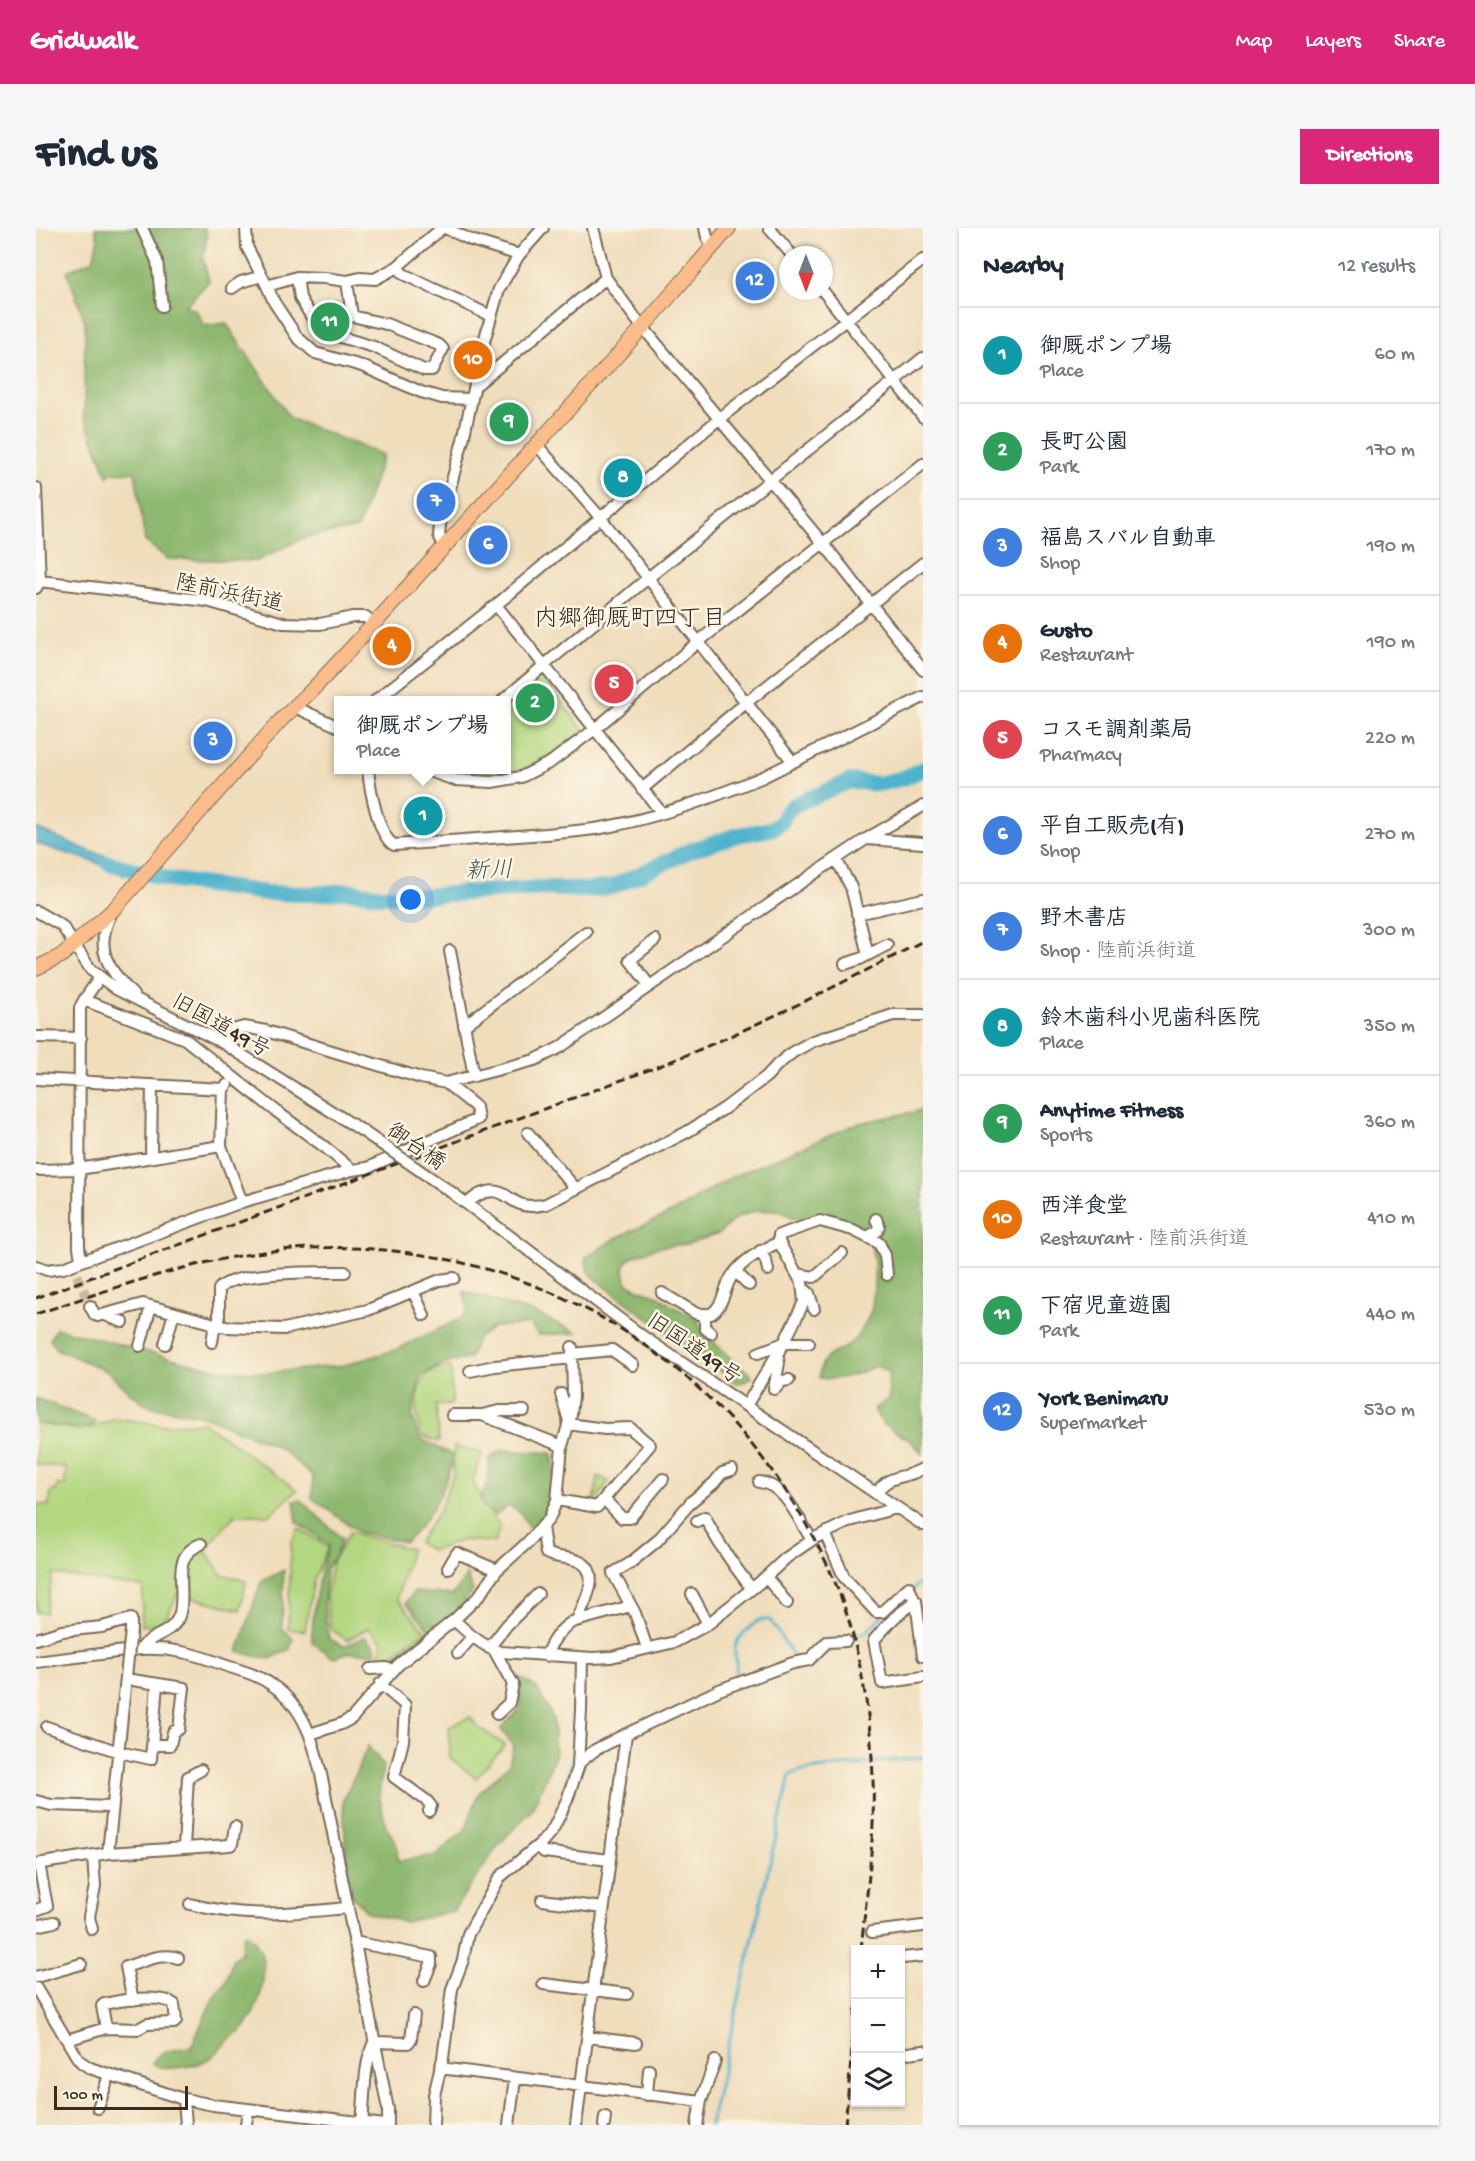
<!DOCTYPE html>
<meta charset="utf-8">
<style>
body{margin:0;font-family:"Gochi Hand","Klee One",sans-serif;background:#f6f6f7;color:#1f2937}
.controls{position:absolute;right:18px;bottom:18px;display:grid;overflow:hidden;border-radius:0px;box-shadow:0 2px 4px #0004}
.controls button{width:54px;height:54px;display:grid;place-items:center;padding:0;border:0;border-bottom:2px solid #e0e1e3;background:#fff;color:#1f2937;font:30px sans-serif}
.compass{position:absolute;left:743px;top:18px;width:54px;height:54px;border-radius:50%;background:#fff;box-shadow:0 2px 4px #0004;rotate:180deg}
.scale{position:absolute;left:18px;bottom:15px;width:134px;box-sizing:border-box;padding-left:6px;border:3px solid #3b2a1e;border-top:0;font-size:16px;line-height:21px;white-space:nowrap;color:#3b2a1e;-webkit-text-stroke:4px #fcf5e5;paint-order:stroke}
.you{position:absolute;left:375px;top:672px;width:21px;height:21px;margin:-15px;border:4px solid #fff;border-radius:50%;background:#1a73e8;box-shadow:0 0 0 9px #1a73e833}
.badge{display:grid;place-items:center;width:39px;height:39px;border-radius:50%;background:#db2777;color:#fff;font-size:20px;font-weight:700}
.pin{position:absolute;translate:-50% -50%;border:3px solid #fff;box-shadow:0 2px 6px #0006}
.popup{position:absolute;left:298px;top:468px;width:177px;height:78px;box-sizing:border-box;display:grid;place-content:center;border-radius:0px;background:#fff;filter:drop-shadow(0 2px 4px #0005);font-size:20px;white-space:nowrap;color:#747a83}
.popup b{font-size:22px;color:#1f2937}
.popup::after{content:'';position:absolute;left:50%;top:100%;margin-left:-12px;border:12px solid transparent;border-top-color:#fff}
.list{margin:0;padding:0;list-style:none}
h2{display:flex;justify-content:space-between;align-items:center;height:78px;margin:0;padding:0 24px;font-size:26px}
h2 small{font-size:20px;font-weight:400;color:#747a83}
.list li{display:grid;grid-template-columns:39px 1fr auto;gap:18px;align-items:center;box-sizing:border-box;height:96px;padding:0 24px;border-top:2px solid #e0e1e3}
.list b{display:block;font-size:22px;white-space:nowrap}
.list p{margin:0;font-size:20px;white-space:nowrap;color:#747a83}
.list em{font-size:20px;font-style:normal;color:#747a83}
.icon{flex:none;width:33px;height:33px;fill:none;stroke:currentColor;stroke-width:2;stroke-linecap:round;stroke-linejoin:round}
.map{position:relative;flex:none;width:887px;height:1897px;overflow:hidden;border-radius:0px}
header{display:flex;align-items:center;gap:36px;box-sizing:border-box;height:84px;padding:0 30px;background:#db2777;color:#fff}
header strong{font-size:28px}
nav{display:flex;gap:33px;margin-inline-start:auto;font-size:21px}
.intro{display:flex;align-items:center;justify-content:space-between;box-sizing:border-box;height:144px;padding:0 36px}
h1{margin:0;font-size:42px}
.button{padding:15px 27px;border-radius:0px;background:#db2777;color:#fff;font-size:21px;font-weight:700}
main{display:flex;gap:36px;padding:0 36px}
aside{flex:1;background:#fff;border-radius:0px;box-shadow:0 2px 4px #0004}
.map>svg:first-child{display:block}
.green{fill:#b3d781;stroke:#778050;stroke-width:1.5}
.forest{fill:#8eb86f;stroke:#647146;stroke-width:1.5}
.water{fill:#4db2cc;stroke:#446e75;stroke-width:1.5}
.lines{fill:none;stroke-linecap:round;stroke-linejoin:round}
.stream{stroke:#4db2cc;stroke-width:3}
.river{stroke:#4db2cc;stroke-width:16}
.minor-tunnel{stroke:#cbb99c;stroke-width:10;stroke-dasharray:10 5;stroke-linecap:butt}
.minor-casing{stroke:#7a6955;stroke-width:14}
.major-casing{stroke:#7a6955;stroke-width:16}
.minor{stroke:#fff;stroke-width:10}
.major{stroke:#f9bc8a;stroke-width:14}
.rail{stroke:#3b2a1e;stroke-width:3;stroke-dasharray:9 4.5;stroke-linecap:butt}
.minor-bridge-casing{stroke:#7a6955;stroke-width:14;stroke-linecap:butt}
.minor-bridge{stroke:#fff;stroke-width:10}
.labels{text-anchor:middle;stroke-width:5;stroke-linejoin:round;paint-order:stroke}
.street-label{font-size:22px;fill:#3b2a1e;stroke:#fcf5e5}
.neighbourhood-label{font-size:24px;fill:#3b2a1e;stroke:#fcf5e5}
.water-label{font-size:24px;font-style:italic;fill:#415a5b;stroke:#fcf5e5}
</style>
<header>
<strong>Gridwalk</strong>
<nav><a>Map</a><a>Layers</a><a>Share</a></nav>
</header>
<div class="intro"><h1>Find us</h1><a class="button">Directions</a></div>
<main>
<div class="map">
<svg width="887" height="1897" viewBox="0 0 887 1897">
<rect width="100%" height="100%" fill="#fcf5e5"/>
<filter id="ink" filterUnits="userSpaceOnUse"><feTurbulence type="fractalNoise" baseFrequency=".0167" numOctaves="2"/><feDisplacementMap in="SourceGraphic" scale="12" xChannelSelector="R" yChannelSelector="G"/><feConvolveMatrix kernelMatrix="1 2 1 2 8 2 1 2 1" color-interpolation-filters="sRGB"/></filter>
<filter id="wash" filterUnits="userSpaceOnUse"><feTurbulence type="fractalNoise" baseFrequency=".008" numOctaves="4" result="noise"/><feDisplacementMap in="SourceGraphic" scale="24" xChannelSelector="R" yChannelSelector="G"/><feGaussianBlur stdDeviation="1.35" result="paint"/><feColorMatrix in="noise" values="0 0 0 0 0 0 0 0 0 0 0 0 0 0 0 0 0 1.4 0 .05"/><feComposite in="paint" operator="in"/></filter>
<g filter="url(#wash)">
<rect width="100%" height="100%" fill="#efddbb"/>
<path class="green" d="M300,76H310L311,87L292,102L281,87Z
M505,447L548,503C509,532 486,552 434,547C423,546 413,545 402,542H471V475Z
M415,1139L416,1176L400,1177L403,1214L385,1208L380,1185L383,1160L391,1145L403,1140Z
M80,1190L126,1197L167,1194L261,1262L234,1287H199L169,1322L185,1346L210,1353L204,1382L142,1366L127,1395L105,1398L107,1359L17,1346L9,1385L0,1384V1277H13L15,1263L21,1262V1257H29L30,1239L0,1237V1196L48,1202Z
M418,1218L446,1225L437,1254L454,1284L464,1298L459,1314L427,1312L396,1323L382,1315L403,1283L417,1247Z
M562,1249L573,1253L559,1274L558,1273Z
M262,1300L292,1319L278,1351L269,1403L252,1401L255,1316Z
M314,1304L375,1321L361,1370L389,1403L342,1435L346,1413L332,1400L311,1412L295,1401L290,1368L296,1334Z
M434,1489L443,1500L469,1517L440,1550L414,1530L413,1499Z"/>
<path class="forest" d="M59,0H169L171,8L167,31L173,53L149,79L160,82L168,98L190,95L254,190L347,227L322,300L267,310L221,333L132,331L109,313L99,244L74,245L72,249L48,189L49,94L31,43L57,32L62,11Z
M887,882V1226L875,1213L847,1196L838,1182L853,1170L852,1143L840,1138C822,1146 805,1153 783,1150C785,1121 803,1128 818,1112C825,1104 834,1088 836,1079C838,1063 841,1033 835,1019C831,1010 825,1003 819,996L761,991L741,982L719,983L700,990L682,1006L652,1016L622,1019L598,1028L590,1034L588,1041L590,1054L601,1061L623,1068L636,1078L661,1091L667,1104L701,1136L713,1144L716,1149L708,1154L700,1155L563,1054L552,1043L549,1030L580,1010L637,984L694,950L823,895Z
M427,1063L498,1085L542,1105L502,1107L494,1096L458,1099L441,1111L434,1130L409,1135L385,1147L376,1187L383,1210L418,1228C408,1261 396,1291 369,1314L323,1304L276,1270L277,1248L242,1219L168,1188L113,1178L94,1165L73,1144L20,1121L14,1111L20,1100L178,1141L231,1145L309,1137L359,1122L426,1090L432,1081Z
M0,1170L59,1193L55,1199L40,1200L0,1195Z
M467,1222L516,1225C520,1241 520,1267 513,1282C510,1288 503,1295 499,1300L492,1299L485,1285L473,1278L460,1287L448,1279L444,1270L450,1258L454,1230Z
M265,1272L306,1311L299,1328L290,1341L288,1376L293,1411L308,1418L329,1409L339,1418V1425H311L297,1430L276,1414C276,1380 282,1349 293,1317L261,1294L258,1273Z
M248,1342L246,1400L257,1411L254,1421L234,1431L202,1424L225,1354Z
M431,1346L437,1363L407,1399L354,1440L347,1434L394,1402L370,1375L378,1364L417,1367Z
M483,1449L501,1460L517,1490L519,1528L496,1582L464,1615L417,1683L369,1694L332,1685L316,1668L311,1643L307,1573L332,1518L347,1537L343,1567L350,1599L360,1613L362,1633L401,1627L429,1602L443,1565L473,1537L477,1518L465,1501L485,1478Z
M211,1706C239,1727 227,1774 209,1799C205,1804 199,1807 194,1811C187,1816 182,1825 174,1830C161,1838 129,1845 116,1835C125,1822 141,1821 155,1819L175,1775L190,1754L197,1731L205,1725L207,1708Z"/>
<path class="water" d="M0,600L54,623L98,636L88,648C61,631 29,627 0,615Z"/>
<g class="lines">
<path class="stream" d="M877,1361L887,1352
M810,1409L829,1405L847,1387
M776,1422L786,1412
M696,1454C706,1437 695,1429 700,1416C703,1407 716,1398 723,1392H734L756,1426L764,1430
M528,1564L535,1536L540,1532
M674,1897L754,1547L764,1543L887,1529"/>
<path class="river" d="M73,635L134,652L231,665L276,666L313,663L345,668H383L506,660L550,662L576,659L658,621L702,607L735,601L745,595L749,586L758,577L814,553L842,556L868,550L887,541"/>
</g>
</g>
<g filter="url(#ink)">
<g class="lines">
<path class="minor-tunnel" d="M41,1047L54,1078"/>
<defs>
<path id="minor" d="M106,0L121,33L126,78
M210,0L211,19L231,58
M406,0L361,39L339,51L324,50L311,53L288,50L261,49L231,58L238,74L261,109L279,125L326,138L385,164L406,170L435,171
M409,0L435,12L483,27
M557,0L570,50L600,91L795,325L887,442
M669,0L671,9L677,18
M733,0L756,27
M361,39L367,46L455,88
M261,49L264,70L284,103L338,119L388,142H396L407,121L403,117L350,96L316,88L311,53
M196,60L205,54L226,48
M787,63L887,189
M439,158L570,50
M500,216L564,289L757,534
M0,260L4,353L0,360
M408,318L403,307L404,297L427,212L449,110L463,61L483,27L507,0
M4,353L171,373L247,395L284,396L317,389H330L338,397
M460,377L625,584
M340,472L460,377L684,190L887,32
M467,472L612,350L887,130
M259,479L303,499
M332,542C334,560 342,608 358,617C409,613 459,610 510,606C528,604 547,603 565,600C621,590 675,570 727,549L887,469
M390,542L419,552L456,554L485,549L515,534L559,501L662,414L887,236
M606,561L711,474L887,335
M830,611L887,615
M800,631L815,659L832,727
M0,683L26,698L55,742L80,761L187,815L325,902
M75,686C57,722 73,741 97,767
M821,686L887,671
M414,723L438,848
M809,736L824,731L851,717
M613,757L594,732L619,712
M48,772L149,811L240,883L290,920L316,942L331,940L442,891L440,879L410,855L385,850L230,803L208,799L196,802L187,815
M428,798L550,704
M0,809L45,810
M0,851L187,861
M410,855L499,832L523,820L782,643L830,611L887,578
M191,857L187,861L185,918L206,974
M492,905L540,961
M115,929L116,857
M0,942L43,941L185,918
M415,964L609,1110L887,1297
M431,976C440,967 452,960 465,965C473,968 478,975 487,977C495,979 502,978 510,976L651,904L689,880L731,848L741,837L757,824L777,813L857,787H887
M832,1009L841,1003L843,998L840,991
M724,1023L730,1033L732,1042
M45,1032L43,1019L44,780L48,772L64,749
M0,1038L11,1042L27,1040L206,974L316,942
M700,1044L713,1057
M761,1046L778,1049L806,1025
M767,1060L773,1065L778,1081
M377,1063L388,1087
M626,1065L661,1086H675C688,1078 688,1059 696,1048C708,1031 725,1023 743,1014
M54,1078L59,1087L62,1088L107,1076L190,1099L248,1101L332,1082L404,1052L418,1050
M69,1087L87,1094
M669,1087V1100L675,1105
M183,1097V1061C196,1043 285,1044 309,1044
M176,1114L179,1096
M129,1116L138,1085
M104,1118L115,1078
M536,1119L537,1168L535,1187L526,1218L521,1272L513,1291L491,1315L461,1342L443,1368L418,1392C433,1406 445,1417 464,1424L557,1430L575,1429L639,1414L672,1396L723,1355L750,1330L779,1310L814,1293L860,1280
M722,1125L748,1115H773
M741,1125L743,1135L738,1161L740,1160L746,1153L753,1152
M536,1126L576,1122L597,1137
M434,1143L459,1138L536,1130
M525,1166L533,1193
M710,1178L749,1113L768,1074L766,1055L743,1014V1007L784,993L817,1002L843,1015L849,1027L851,1047
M416,1187H446L526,1218
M446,1187L463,1183H488
M723,1254C749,1256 763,1293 776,1312
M840,1266C852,1245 868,1252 886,1241
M521,1272L561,1279L614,1217L594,1200L569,1201L532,1196
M569,1272L586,1290H594L627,1251
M661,1293L669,1289C681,1315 698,1338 716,1361
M506,1299L510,1325C520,1331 531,1328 542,1333C568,1343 547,1377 541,1392
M789,1305L808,1349L840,1384H846L873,1359L879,1374
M412,1340L421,1325L461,1342
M730,1349L751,1375
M656,1366L672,1396
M0,1411L26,1403L66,1399L95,1391V1402
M453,1420L471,1397L502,1366
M611,1420L599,1385L577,1345L593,1336L621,1313L656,1273L678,1255L686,1245L696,1242
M105,1421C114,1406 136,1407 143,1388C152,1362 132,1329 165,1316
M458,1422L477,1456L473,1475L461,1486
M422,1425L436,1409
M510,1428C515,1414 523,1402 536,1394L595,1378
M887,1428L880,1373L858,1390L838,1412L846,1455L887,1449
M0,1434L105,1421C134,1419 159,1426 185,1436C202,1442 221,1446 236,1457C271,1480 280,1522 288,1560L352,1881V1897
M334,1441L350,1440L358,1442
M90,1451L148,1460L143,1501L137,1504L134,1517H116
M344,1456L369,1477L367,1513L358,1549L391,1573L395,1578L393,1583
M11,1499L83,1524L115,1531L121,1456
M274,1506L305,1496L316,1490L362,1437L418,1392
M542,1537L545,1482L546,1430
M0,1573L15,1577L76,1579
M502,1618L508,1624L573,1632
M148,1619L152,1549L165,1542
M72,1625L194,1617L196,1616L199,1599
M0,1636L72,1625L91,1439
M506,1672L567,1680
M154,1676C211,1691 254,1685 311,1680
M0,1682L11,1678L3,1636
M0,1698L18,1694
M56,1701L53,1689L59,1658L57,1628
M836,1704L887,1698
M318,1714L395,1729V1736L388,1753
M866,1730L887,1728
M0,1749L45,1736
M507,1756L591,1766
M0,1760L41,1829L45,1834L54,1840L144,1870L177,1877L349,1897
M97,1772L90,1739C105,1734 127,1724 142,1730
M552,1809L600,1815
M31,1812L70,1800L102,1801L111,1796L138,1795L140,1793L138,1776C124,1766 85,1772 68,1776L66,1778L70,1800
M864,1826L887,1823
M404,1840L665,1873
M611,1867L613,1842
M148,1871L150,1897
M62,1880L73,1847
M326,1895C329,1869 327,1838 338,1814L372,1815L375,1811L378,1787
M210,1897L212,1881
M397,1897L398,1867L407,1830L416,1761L427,1732L432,1706L464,1649L506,1614L517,1601L531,1572L544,1534L559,1522L584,1509L683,1462L757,1435L773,1432L791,1414L810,1413
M473,1897L479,1850
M540,1897L590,1506
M568,1897L569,1889
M661,1897L665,1873L679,1833"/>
<path id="major" d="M0,740L25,728L78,681L244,493L278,460L350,383L607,99L693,0"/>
</defs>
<use href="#minor" class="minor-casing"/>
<use href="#major" class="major-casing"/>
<use href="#minor" class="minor"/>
<use href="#major" class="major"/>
<path class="rail" d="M0,1070L626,837C716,801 801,758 887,713
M0,1086C83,1058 169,1028 256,1021C457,1007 644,1098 753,1268C781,1312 806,1361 818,1412C833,1472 839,1535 837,1596C835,1638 829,1680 825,1722
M809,1897L820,1780"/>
<defs>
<path id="minor-bridge" d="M325,902L415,964
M91,1439L95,1402"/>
</defs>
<use href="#minor-bridge" class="minor-bridge-casing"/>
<use href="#minor-bridge" class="minor-bridge"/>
</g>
</g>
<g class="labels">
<g class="street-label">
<text transform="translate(194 363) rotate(12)" y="8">陸前浜街道</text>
<text transform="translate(186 796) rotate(29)" y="8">旧国道49号</text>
<text transform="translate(381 917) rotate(35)" y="8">御台橋</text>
<text transform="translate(659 1119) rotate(34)" y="8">旧国道49号</text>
</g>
<g class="neighbourhood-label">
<text x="594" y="397">内郷御厩町四丁目</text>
</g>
<g class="water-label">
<text transform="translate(453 641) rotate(-2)" y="8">新川</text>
</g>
</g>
</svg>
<div class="controls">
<button>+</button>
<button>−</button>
<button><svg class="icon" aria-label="layers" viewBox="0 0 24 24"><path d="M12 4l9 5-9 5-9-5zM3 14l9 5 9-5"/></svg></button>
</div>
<svg class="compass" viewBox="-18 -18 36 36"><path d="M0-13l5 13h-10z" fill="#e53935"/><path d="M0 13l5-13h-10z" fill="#747a83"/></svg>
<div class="scale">100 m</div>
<div class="you"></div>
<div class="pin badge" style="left:387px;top:588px;background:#0f9aa8">1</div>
<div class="popup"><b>御厩ポンプ場</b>Place</div>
<div class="pin badge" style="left:499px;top:475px;background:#2e9e5b">2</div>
<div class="pin badge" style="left:177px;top:513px;background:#3f7fe0">3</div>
<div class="pin badge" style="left:356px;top:418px;background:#e8710a">4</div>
<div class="pin badge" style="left:578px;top:456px;background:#e0444e">5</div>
<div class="pin badge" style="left:452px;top:317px;background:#3f7fe0">6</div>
<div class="pin badge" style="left:400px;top:274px;background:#3f7fe0">7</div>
<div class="pin badge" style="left:587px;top:250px;background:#0f9aa8">8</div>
<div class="pin badge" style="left:473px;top:194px;background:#2e9e5b">9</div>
<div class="pin badge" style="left:437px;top:132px;background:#e8710a">10</div>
<div class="pin badge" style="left:294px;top:94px;background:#2e9e5b">11</div>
<div class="pin badge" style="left:719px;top:53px;background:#3f7fe0">12</div>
</div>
<aside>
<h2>Nearby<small>12 results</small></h2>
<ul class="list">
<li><span class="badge" style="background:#0f9aa8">1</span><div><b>御厩ポンプ場</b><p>Place</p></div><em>60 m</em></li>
<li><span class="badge" style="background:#2e9e5b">2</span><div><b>長町公園</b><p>Park</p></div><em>170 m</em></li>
<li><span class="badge" style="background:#3f7fe0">3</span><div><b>福島スバル自動車</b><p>Shop</p></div><em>190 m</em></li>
<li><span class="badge" style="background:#e8710a">4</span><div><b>Gusto</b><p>Restaurant</p></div><em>190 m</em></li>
<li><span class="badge" style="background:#e0444e">5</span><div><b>コスモ調剤薬局</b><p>Pharmacy</p></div><em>220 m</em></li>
<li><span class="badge" style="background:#3f7fe0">6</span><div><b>平自工販売(有)</b><p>Shop</p></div><em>270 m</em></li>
<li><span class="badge" style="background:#3f7fe0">7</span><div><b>野木書店</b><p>Shop · 陸前浜街道</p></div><em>300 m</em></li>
<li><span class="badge" style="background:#0f9aa8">8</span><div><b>鈴木歯科小児歯科医院</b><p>Place</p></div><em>350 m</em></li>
<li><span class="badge" style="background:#2e9e5b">9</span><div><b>Anytime Fitness</b><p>Sports</p></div><em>360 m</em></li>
<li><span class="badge" style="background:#e8710a">10</span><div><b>西洋食堂</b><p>Restaurant · 陸前浜街道</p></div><em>410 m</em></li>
<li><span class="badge" style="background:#2e9e5b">11</span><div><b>下宿児童遊園</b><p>Park</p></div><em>440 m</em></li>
<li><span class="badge" style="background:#3f7fe0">12</span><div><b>York Benimaru</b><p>Supermarket</p></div><em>530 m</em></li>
</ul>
</aside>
</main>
